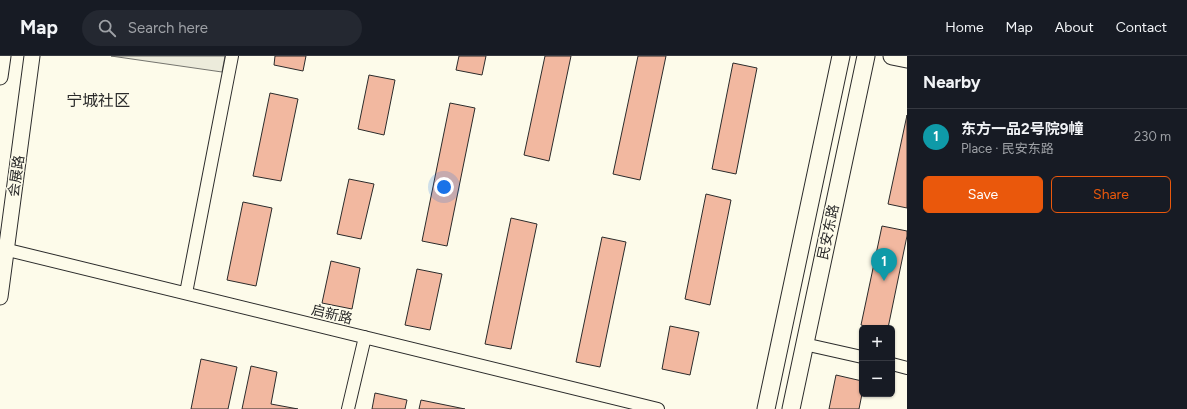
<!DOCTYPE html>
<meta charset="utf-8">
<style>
body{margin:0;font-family:Figtree,"Noto Sans SC",sans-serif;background:#242831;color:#f1f3f6}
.controls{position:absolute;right:12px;bottom:12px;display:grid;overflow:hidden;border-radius:6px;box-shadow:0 1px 3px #0004}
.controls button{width:36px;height:36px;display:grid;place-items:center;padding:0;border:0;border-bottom:1px solid #363941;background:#171b24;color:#f1f3f6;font:20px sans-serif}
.you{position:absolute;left:444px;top:131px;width:14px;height:14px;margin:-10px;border:3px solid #fff;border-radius:50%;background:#1a73e8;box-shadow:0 0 0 6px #1a73e833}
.badge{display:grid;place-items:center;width:26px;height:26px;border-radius:50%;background:#ea580c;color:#fff;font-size:13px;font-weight:700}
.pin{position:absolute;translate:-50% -33px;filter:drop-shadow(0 1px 2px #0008)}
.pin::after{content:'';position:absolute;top:21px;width:14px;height:12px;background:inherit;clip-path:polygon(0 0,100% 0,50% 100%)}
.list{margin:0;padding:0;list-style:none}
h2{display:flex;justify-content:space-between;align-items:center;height:52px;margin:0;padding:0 16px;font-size:17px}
h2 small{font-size:13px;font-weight:400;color:#9ea1a6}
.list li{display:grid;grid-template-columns:26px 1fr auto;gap:12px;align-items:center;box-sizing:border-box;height:56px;padding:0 16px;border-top:1px solid #363941}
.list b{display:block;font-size:15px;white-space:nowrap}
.list p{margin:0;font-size:13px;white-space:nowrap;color:#9ea1a6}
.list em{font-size:13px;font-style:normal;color:#9ea1a6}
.actions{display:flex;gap:8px;padding:12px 16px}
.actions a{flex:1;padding:9px 0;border:1px solid #ea580c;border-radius:6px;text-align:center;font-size:14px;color:#ea580c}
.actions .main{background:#ea580c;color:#fff}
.icon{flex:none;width:22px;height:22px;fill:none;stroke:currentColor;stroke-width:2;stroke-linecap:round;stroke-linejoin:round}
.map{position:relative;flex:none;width:907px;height:353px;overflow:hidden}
header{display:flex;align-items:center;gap:24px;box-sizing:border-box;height:56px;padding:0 20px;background:#171b24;border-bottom:1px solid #363941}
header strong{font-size:19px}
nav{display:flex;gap:22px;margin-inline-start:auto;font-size:14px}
.search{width:280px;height:36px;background:#242831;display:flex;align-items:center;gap:10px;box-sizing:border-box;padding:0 14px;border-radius:22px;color:#9ea1a6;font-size:15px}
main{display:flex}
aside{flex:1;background:#171b24}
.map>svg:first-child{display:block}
.green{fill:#ecebdb;stroke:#74746e}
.building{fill:#f2b8a0;stroke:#2b2b2b}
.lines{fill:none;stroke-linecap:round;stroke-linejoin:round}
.minor-casing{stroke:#2b2b2b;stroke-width:14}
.tertiary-casing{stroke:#2b2b2b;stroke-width:17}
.secondary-casing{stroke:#2b2b2b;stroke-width:19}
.minor{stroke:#fdfbea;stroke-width:12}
.tertiary{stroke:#fdfbea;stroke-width:15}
.secondary{stroke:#fdfbea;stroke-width:17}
.labels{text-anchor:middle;stroke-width:3;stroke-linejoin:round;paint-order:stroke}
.street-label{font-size:14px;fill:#2b2b2b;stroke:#fdfbea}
.quarter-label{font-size:16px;fill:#2b2b2b;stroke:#fdfbea}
</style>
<header>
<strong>Map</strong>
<div class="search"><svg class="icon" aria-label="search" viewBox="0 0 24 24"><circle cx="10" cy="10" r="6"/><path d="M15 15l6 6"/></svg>Search here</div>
<nav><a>Home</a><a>Map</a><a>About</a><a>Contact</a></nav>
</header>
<main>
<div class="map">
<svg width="907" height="353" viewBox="0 0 907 353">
<rect width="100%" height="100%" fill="#fdfbea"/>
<path class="green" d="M111,0H225L222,16Z"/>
<path class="building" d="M275,0H306L303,15L274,9Z
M459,0H486L482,19L456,14Z
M545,0H571L549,105L524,99Z
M638,0H666L640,124L613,118Z
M733,7L757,12L736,118L712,113Z
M369,19L395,24L384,79L358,73Z
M270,37L298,43L281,125L253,120Z
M450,47L475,52L447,190L422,185Z
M907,59V152L888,148Z
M349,123L374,128L361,183L337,178Z
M706,138L731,144L710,249L685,243Z
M243,146L272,152L256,230L227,224Z
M511,162L537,168L511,293L485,288Z
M882,170L907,175V180L888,272H873L861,269Z
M602,181L626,186L600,311L576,306Z
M331,205L360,212L352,253L322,247Z
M417,213L442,218L430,274L405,269Z
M670,270L699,276L690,319L662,313Z
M201,303L237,311L228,353H191Z
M251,310L277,316L271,348L298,353H242Z
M836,319L862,325V338L859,353H829Z
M375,337L407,344L405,353H372Z
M421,344L465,353H419Z"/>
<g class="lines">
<defs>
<path id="minor" d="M0,192L658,353
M186,237L232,0
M804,288L862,301
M892,308L907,312
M348,353L365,281"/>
<path id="tertiary" d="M0,21L3,0
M0,241L32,0"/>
<path id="secondary" d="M892,0L907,3
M766,353L841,0
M791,353L866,0"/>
</defs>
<use href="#minor" class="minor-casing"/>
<use href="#tertiary" class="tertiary-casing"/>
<use href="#secondary" class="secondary-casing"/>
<use href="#minor" class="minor"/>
<use href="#tertiary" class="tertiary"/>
<use href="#secondary" class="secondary"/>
</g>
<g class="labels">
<g class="street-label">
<text transform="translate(16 120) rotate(-82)" y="5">会展路</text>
<text transform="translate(828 176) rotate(-78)" y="5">民安东路</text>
<text transform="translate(332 258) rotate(14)" y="5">启新路</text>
</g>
<g class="quarter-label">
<text x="98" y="50">宁城社区</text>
</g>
</g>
</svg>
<div class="controls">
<button>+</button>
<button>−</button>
</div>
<div class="you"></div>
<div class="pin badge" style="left:884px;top:225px;background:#0f9aa8">1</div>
</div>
<aside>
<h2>Nearby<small></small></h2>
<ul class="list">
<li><span class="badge" style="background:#0f9aa8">1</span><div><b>东方一品2号院9幢</b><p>Place · 民安东路</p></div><em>230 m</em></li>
</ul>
<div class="actions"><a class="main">Save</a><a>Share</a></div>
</aside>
</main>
